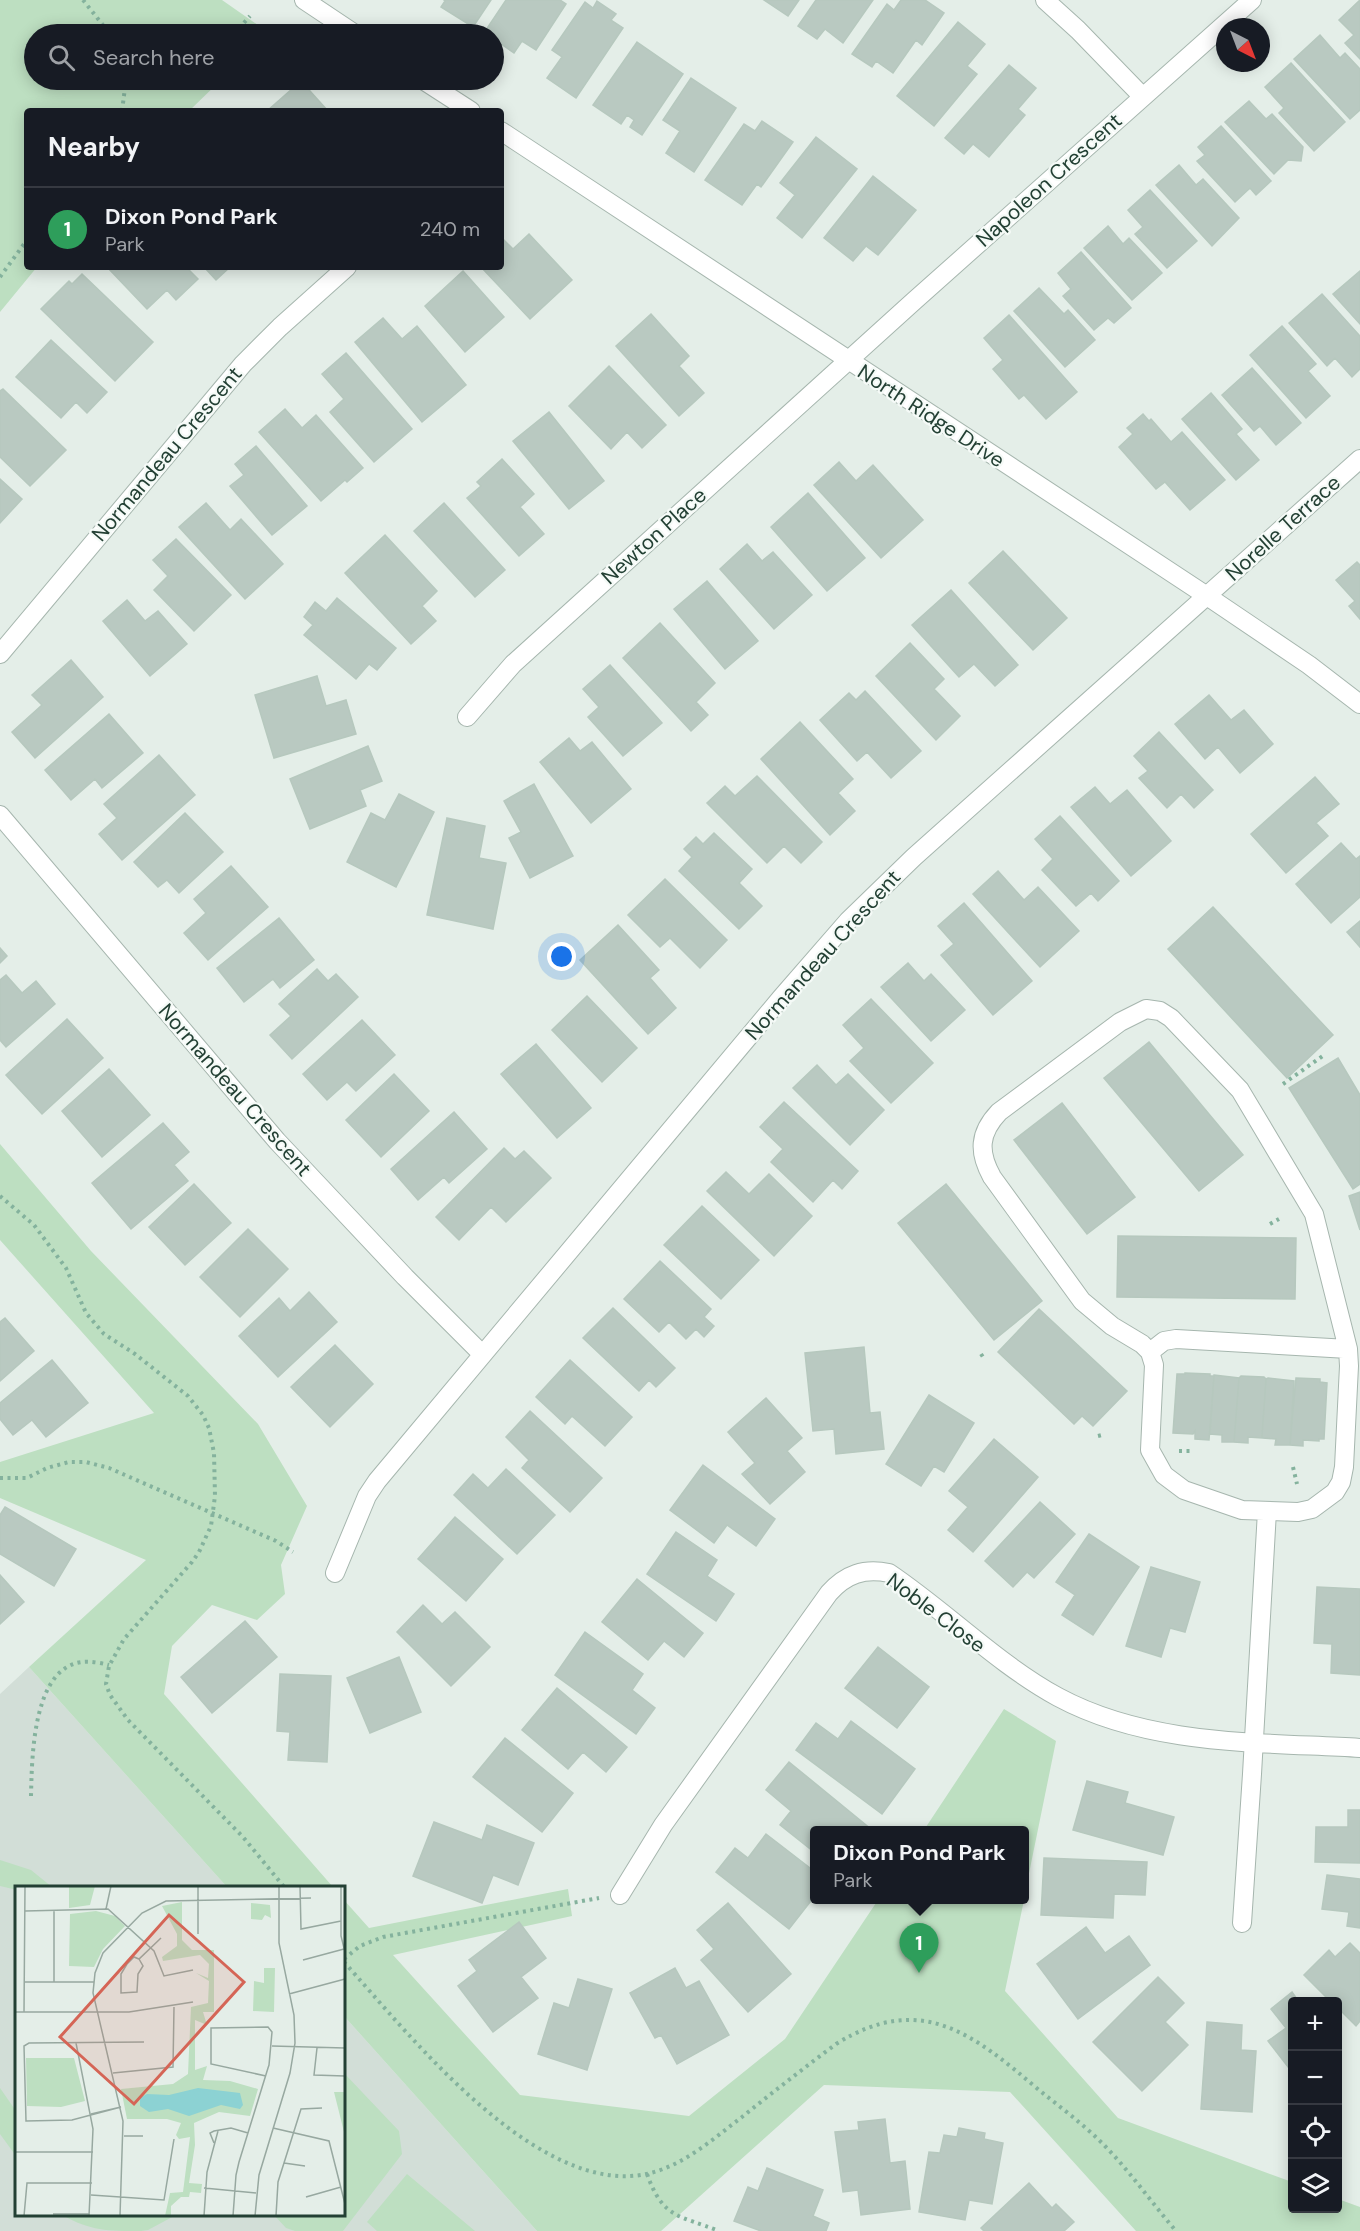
<!DOCTYPE html>
<meta charset="utf-8">
<style>
body{margin:0;font-family:"DM Sans",sans-serif;background:#20242c;color:#f1f3f6}
.controls{position:absolute;right:18px;bottom:18px;display:grid;overflow:hidden;border-radius:6px;box-shadow:0 3px 15px #0003}
.controls button{width:54px;height:54px;display:grid;place-items:center;padding:0;border:0;border-bottom:2px solid #363941;background:#171b24;color:#f1f3f6;font:30px sans-serif}
.compass{position:absolute;left:1216px;top:18px;width:54px;height:54px;border-radius:50%;background:#171b24;box-shadow:0 3px 15px #0003;rotate:138deg}
.you{position:absolute;left:562px;top:957px;width:21px;height:21px;margin:-15px;border:4px solid #fff;border-radius:50%;background:#1a73e8;box-shadow:0 0 0 9px #1a73e833}
.badge{display:grid;place-items:center;width:39px;height:39px;border-radius:50%;background:#0b8043;color:#fff;font-size:20px;font-weight:700}
.pin{position:absolute;translate:-50% -50px;filter:drop-shadow(0 2px 3px #0008)}
.pin::after{content:'';position:absolute;top:32px;width:21px;height:18px;background:inherit;clip-path:polygon(0 0,100% 0,50% 100%)}
.popup{position:absolute;left:810px;top:1826px;width:219px;height:78px;box-sizing:border-box;display:grid;place-content:center;border-radius:6px;background:#171b24;filter:drop-shadow(0 2px 4px #0005);font-size:20px;white-space:nowrap;color:#9ea1a6}
.popup b{font-size:22px;color:#f1f3f6}
.popup::after{content:'';position:absolute;left:50%;top:100%;margin-left:-12px;border:12px solid transparent;border-top-color:#171b24}
.list{margin:0;padding:0;list-style:none}
h2{display:flex;justify-content:space-between;align-items:center;height:78px;margin:0;padding:0 24px;font-size:26px}
h2 small{font-size:20px;font-weight:400;color:#9ea1a6}
.list li{display:grid;grid-template-columns:39px 1fr auto;gap:18px;align-items:center;box-sizing:border-box;height:84px;padding:0 24px;border-top:2px solid #363941}
.list b{display:block;font-size:22px;white-space:nowrap}
.list p{margin:0;font-size:20px;white-space:nowrap;color:#9ea1a6}
.list em{font-size:20px;font-style:normal;color:#9ea1a6}
.icon{flex:none;width:33px;height:33px;fill:none;stroke:currentColor;stroke-width:2;stroke-linecap:round;stroke-linejoin:round}
.map{position:relative;flex:none;width:1360px;height:2231px;overflow:hidden}
.search{position:absolute;background:#171b24;box-shadow:0 3px 15px #0003;left:24px;top:24px;width:480px;height:66px;display:flex;align-items:center;gap:15px;box-sizing:border-box;padding:0 21px;border-radius:33px;color:#9ea1a6;font-size:22px}
.panel{position:absolute;background:#171b24;box-shadow:0 3px 15px #0003;left:24px;top:108px;width:480px;height:162px;border-radius:6px}
.map>svg:first-child{display:block}
.built{fill:#d2ded7}
.green{fill:#bddfc1}
.building{fill:#b9c9c1;stroke:#b6c8be;stroke-width:1.5}
.lines{fill:none;stroke-linecap:round;stroke-linejoin:round}
.minor-casing{stroke:#a6b6ae;stroke-width:20}
.path{stroke:#84b29d;stroke-width:4;stroke-dasharray:3 4.5;stroke-linecap:butt}
.minor{stroke:#fff;stroke-width:18}
.labels{text-anchor:middle;stroke-width:4.5;stroke-linejoin:round;paint-order:stroke}
.street-label{font-size:21px;fill:#234034;stroke:#f5faf7}
.inset-road{fill:none;stroke:#97a8a0;stroke-width:1.5}
.view{fill:#d56556;fill-opacity:0.15;stroke:#d56556;stroke-width:3}
.inset-edge{fill:none;stroke:#234034;stroke-width:3}
</style>
<div class="map">
<svg width="1360" height="2231" viewBox="0 0 1360 2231">
<rect width="100%" height="100%" fill="#e4eee8"/>
<path class="built" d="M29,1667L227,1887L16,1888V2214H344V2016L537,2231H0V1694Z"/>
<path class="green" d="M0,0H222L268,32L266,34H34V80H221L189,111H27V267H37L0,312Z
M0,1144L91,1251L258,1424L307,1506L281,1565L285,1594L257,1620L212,1605L172,1646L164,1694L333,1887H227L29,1667L146,1560L0,1498V1462L154,1413L0,1240Z
M1004,1709L1056,1741L1024,1898V1830H924Z
M0,1860L31,1870L52,1887L16,1888V1892L13,1889L0,1886Z
M568,1889L572,1916L393,1955L520,2095L689,2116L785,2039L878,1900H1024L1005,1991L1118,2118L1292,2182V2208H1338V2199L1360,2207V2231H1136L1010,2092L824,2085L661,2231H537L344,2016V1900L369,1928Z
M344,2073L399,2131L402,2154L343,2231H295L286,2228L274,2215L344,2214Z
M0,2088L16,2111V2156L0,2134Z
M407,2174L475,2231H377L367,2222Z
M62,2215H176L148,2230L141,2231C107,2231 91,2231 62,2215Z"/>
<path class="building" d="M444,0H491L473,27L441,7L445,1Z
M506,0H560L566,4L536,50L522,41L514,53L494,39V34L484,33Z
M764,0H799L788,16Z
M816,0H873L843,43L825,29L817,39L798,26Z
M901,0H925L944,13L922,45L916,40L893,73L876,61L872,67L852,54L887,4L894,10Z
M1360,0V59L1345,43L1354,35L1339,20Z
M597,1L616,14L611,20L623,28L576,98L547,78L562,57L552,50L585,2L593,8Z
M958,22L985,44L967,66L977,74L934,126L897,96Z
M1320,35L1340,58L1345,53L1360,69V110L1350,119L1294,59Z
M637,42L683,74L642,135L630,127L634,120L627,115L621,124L593,105Z
M1291,63L1345,122L1314,151L1279,113L1284,108L1265,87Z
M1009,65L1036,88L1018,109L1025,115L989,157L973,144L964,154L945,138Z
M691,78L736,108L694,172L666,153L680,131L663,120Z
M301,81L328,111H267Z
M1249,101L1266,119L1272,114L1303,147L1301,161L1288,160L1274,174L1225,122Z
M762,121L793,142L761,187L757,184L742,205L705,180L744,124L755,131Z
M1221,126L1271,181L1256,195L1250,188L1235,202L1197,161L1205,155L1198,147Z
M816,137L857,169L802,238L777,218L795,195L780,183Z
M1179,165L1196,185L1203,179L1239,218L1212,246L1156,185Z
M873,176L916,210L878,255L866,246L853,261L824,238Z
M1150,190L1197,241L1167,268L1135,234L1143,227L1128,210Z
M1108,226L1123,244L1129,238L1162,273L1132,300L1084,248Z
M529,234L572,280L530,319L481,267H501V237L513,249Z
M1081,252L1131,308L1114,323L1108,318L1094,330L1063,296L1071,289L1058,273Z
M109,267H186L198,279L176,300L167,290L147,309L108,268Z
M204,267H230L216,280Z
M463,271L504,317L465,352L425,306Z
M1360,271V324L1333,294Z
M82,274L153,342L115,381L41,309L69,281L72,284Z
M1039,288L1064,314L1068,310L1095,340L1065,367L1014,311Z
M1322,294L1360,336V369L1352,377L1335,358L1327,366L1289,323Z
M651,314L689,356L679,366L704,393L679,416L616,346Z
M1009,315L1077,392L1046,419L1024,395L1019,399L993,369L1003,360L984,338Z
M383,318L402,339L417,326L466,385L422,422L355,342Z
M1282,326L1316,364L1308,371L1330,396L1306,418L1250,355Z
M51,340L107,392L87,413L76,402L61,418L16,377Z
M346,353L412,429L374,462L330,412L344,399L322,374Z
M609,366L666,425L642,448L627,432L611,449L569,406Z
M1252,368L1301,423L1276,445L1260,426L1254,431L1222,395Z
M3,389L66,450L30,486L0,457V391Z
M1211,393L1242,429L1236,434L1259,460L1236,480L1182,419Z
M285,409L302,428L316,415L363,468L347,482L345,480L321,501L259,432Z
M549,412L604,481L569,509L513,441Z
M1143,414L1149,421L1151,419L1171,442L1182,432L1225,480L1190,510L1165,482L1156,489L1119,447L1133,434L1127,428Z
M256,446L307,506L272,535L230,486L244,475L235,464Z
M502,459L534,494L520,507L544,534L519,556L467,498L481,486L477,482Z
M839,462L856,481L873,465L923,520L881,558L814,485Z
M0,479L22,499L0,523Z
M808,493L865,558L827,591L771,527Z
M206,503L230,530L241,519L283,564L245,599L179,527Z
M444,503L505,570L475,597L414,531Z
M385,535L437,591L422,606L436,621L411,644L345,573Z
M176,539L231,595L194,631L154,590L168,576L153,560Z
M747,544L762,561L773,552L812,595L774,629L720,569Z
M1003,551L1067,618L1033,650L969,583Z
M1357,562L1360,565V619L1349,606L1355,601L1336,580Z
M707,581L758,641L725,669L674,609Z
M951,590L1018,665L995,686L974,664L959,677L912,625Z
M337,598L396,648L377,670L369,664L356,679L304,635L313,625L304,617L315,602L326,611Z
M127,600L145,621L158,611L187,644L150,676L103,621Z
M660,623L715,683L696,702L708,715L691,731L623,658Z
M910,643L944,679L934,689L960,716L936,740L876,676Z
M71,660L103,697L35,758L12,732L42,705L32,695Z
M610,665L662,723L623,756L588,717L599,707L583,689Z
M317,676L326,706L346,700L356,734L274,758L255,695Z
M865,691L921,751L891,778L867,752L857,761L820,720L849,693L856,700Z
M1209,695L1231,720L1244,710L1273,744L1240,773L1218,747L1205,759L1175,724Z
M109,714L143,753L102,788L95,779L71,800L45,770Z
M800,722L853,779L838,793L855,811L830,835L761,759Z
M1159,732L1213,790L1194,808L1181,794L1167,808L1139,778L1148,771L1134,756Z
M569,738L580,751L592,742L631,789L591,823L540,762Z
M368,746L382,781L360,790L366,806L310,829L290,779Z
M159,755L195,795L122,860L99,834L117,818L104,804Z
M757,776L822,842L801,863L784,846L767,863L707,803L725,786L735,796Z
M1315,777L1339,804L1316,823L1328,836L1286,873L1251,834Z
M534,784L573,856L530,878L509,838L521,832L504,801Z
M1095,787L1110,804L1127,790L1171,841L1131,876L1071,807Z
M399,794L434,812L396,887L347,862L371,813L385,820Z
M185,813L223,852L179,893L167,880L158,887L134,862Z
M1060,816L1119,881L1098,901L1091,893L1076,906L1042,870L1053,859L1035,839Z
M447,818L485,826L479,858L506,863L493,929L427,915Z
M714,833L752,869L739,883L762,906L739,929L679,871L692,857L684,849L696,837L703,844Z
M1341,843L1356,859L1360,856V897L1331,923L1296,884Z
M231,866L268,907L208,960L184,933L206,913L194,899Z
M998,871L1024,900L1038,887L1079,931L1040,967L973,894Z
M665,879L727,940L700,968L670,938L660,947L628,915Z
M964,903L1032,981L993,1015L941,955L954,944L938,926Z
M1213,907L1333,1035L1287,1078L1168,949Z
M279,918L314,960L280,988L273,979L244,1002L217,968Z
M1360,921V947L1347,932Z
M618,925L659,970L650,978L676,1008L648,1034L580,960Z
M0,948L7,956L0,963Z
M908,963L924,981L931,974L965,1010L931,1041L881,987Z
M317,969L328,981L336,974L358,997L292,1059L270,1035L291,1016L279,1004Z
M6,975L22,993L36,981L55,1004L6,1047L0,1040V980Z
M587,996L637,1048L602,1082L552,1030Z
M871,999L933,1063L891,1103L850,1061L864,1048L843,1025Z
M67,1019L103,1058L42,1114L6,1075Z
M362,1020L395,1055L356,1091L347,1082L327,1100L303,1074Z
M1149,1042L1243,1155L1199,1191L1104,1078Z
M536,1044L591,1108L557,1138L501,1074Z
M1338,1058L1360,1095V1184L1353,1189L1289,1088Z
M817,1065L836,1085L848,1074L884,1110L850,1145L793,1088Z
M109,1069L150,1115L102,1157L62,1111Z
M394,1074L429,1111L381,1157L346,1120Z
M784,1102L858,1171L842,1189L833,1180L813,1202L771,1162L783,1149L760,1127Z
M1062,1103L1135,1197L1087,1234L1014,1140Z
M454,1112L487,1149L449,1183L444,1177L418,1200L391,1169Z
M163,1123L189,1152L174,1165L188,1181L131,1229L92,1183Z
M504,1148L515,1159L524,1151L551,1178L506,1222L491,1207L459,1240L436,1217Z
M726,1172L749,1194L769,1174L812,1216L774,1256L707,1191Z
M194,1184L231,1223L185,1265L149,1227Z
M946,1184L1042,1301L994,1340L898,1223Z
M1360,1192V1230L1349,1196Z
M702,1206L759,1260L721,1299L664,1245Z
M248,1229L288,1269L240,1317L200,1277Z
M1118,1236L1296,1238L1295,1299L1117,1297Z
M660,1261L711,1309L704,1317L714,1326L704,1337L696,1329L686,1339L669,1322L659,1332L624,1299Z
M309,1292L337,1322L278,1377L239,1336L279,1298L290,1311Z
M613,1308L675,1368L656,1387L649,1380L639,1391L583,1338Z
M1039,1309L1127,1391L1093,1426L1082,1416L1074,1424L998,1352Z
M5,1318L34,1351L0,1381V1322Z
M335,1345L373,1384L330,1427L291,1387Z
M864,1347L870,1413L880,1412L884,1449L836,1454L834,1429L813,1431L805,1353Z
M52,1360L88,1403L46,1437L32,1420L13,1435L0,1419V1403Z
M570,1360L632,1417L605,1446L572,1416L565,1424L536,1397Z
M1185,1373L1210,1374V1376H1214L1209,1440L1195,1439V1431L1193,1434L1173,1433L1177,1374H1185Z
M1214,1375L1239,1378L1234,1442H1222V1435L1210,1434Z
M1241,1376L1264,1377L1266,1379L1262,1436V1438L1248,1437V1443L1234,1442L1239,1378Z
M1268,1378L1294,1381L1290,1445H1275L1276,1439L1263,1438L1262,1436L1266,1379Z
M1296,1378L1320,1379V1382L1327,1383L1324,1439H1319V1441L1303,1440V1446L1290,1445Z
M929,1395L974,1423L944,1472L934,1466L921,1486L886,1464Z
M766,1398L802,1438L787,1451L805,1472L770,1504L742,1474L755,1463L728,1432Z
M530,1411L602,1478L570,1512L522,1468L529,1460L506,1437Z
M994,1439L1038,1477L973,1552L948,1530L968,1507L949,1491Z
M703,1465L775,1519L756,1546L727,1525L714,1543L670,1510Z
M506,1469L555,1515L517,1554L454,1495L473,1474L488,1488Z
M1040,1502L1075,1534L1034,1578L1027,1572L1013,1587L985,1561Z
M5,1507L76,1549L54,1586L0,1554V1515Z
M455,1517L503,1559L466,1601L418,1559Z
M676,1532L717,1560L707,1576L734,1594L716,1621L647,1574Z
M1089,1534L1139,1567L1093,1635L1062,1615L1075,1595L1056,1582Z
M1151,1567L1200,1582L1185,1632L1170,1628L1161,1657L1126,1646Z
M0,1575L24,1602L0,1624Z
M637,1579L703,1633L684,1657L664,1641L648,1660L602,1622Z
M1317,1587L1360,1589V1675L1331,1673L1332,1644L1314,1643Z
M423,1605L442,1624L455,1612L490,1647L451,1686L397,1632Z
M245,1621L277,1657L212,1713L181,1677Z
M585,1632L643,1674L632,1690L655,1708L636,1734L555,1675Z
M878,1647L929,1687L897,1728L845,1688Z
M399,1657L421,1712L370,1733L347,1678Z
M280,1674L331,1676L327,1762L288,1760L290,1732L277,1731Z
M557,1688L627,1747L606,1772L583,1752L568,1769L522,1730Z
M851,1721L915,1769L882,1814L796,1750L816,1723L838,1739Z
M505,1738L573,1793L542,1832L473,1777Z
M789,1762L871,1829L869,1830H814V1852L780,1825L791,1811L766,1790Z
M1087,1781L1128,1792L1125,1803L1174,1817L1163,1855L1073,1830Z
M1348,1810H1360V1863L1315,1862L1316,1827H1348Z
M434,1822L482,1840L487,1825L534,1843L518,1885L493,1875L482,1903L413,1876Z
M766,1834L814,1871V1897L789,1929L716,1872L735,1848L748,1858Z
M1044,1858L1147,1862L1145,1895L1114,1894L1113,1918L1041,1915Z
M1327,1875L1360,1879V1928L1347,1926L1349,1912L1322,1909Z
M728,1903L791,1974L748,2012L701,1960L714,1949L697,1930Z
M519,1922L546,1958L521,1977L538,1998L493,2032L458,1986L477,1971L469,1960Z
M1086,1927L1105,1953L1129,1936L1150,1965L1078,2019L1037,1964Z
M1350,1943L1360,1953V2021L1356,2026L1338,2008V2002H1331L1304,1975L1329,1950L1335,1957Z
M675,1968L686,1988L699,1981L729,2035L677,2064L661,2035L655,2038L630,1993Z
M1158,1977L1184,2003L1165,2022L1188,2045L1142,2091L1093,2042Z
M578,1979L612,1989L587,2070L538,2054L554,2003L569,2008Z
M1292,1992L1299,2002H1292V2072L1268,2041L1286,2028L1271,2009Z
M1207,2022L1242,2025L1241,2050L1256,2051L1252,2112L1201,2109Z
M885,2119L890,2163L905,2161L910,2209L861,2215L858,2190L843,2192L835,2132L859,2130L858,2122Z
M959,2128L985,2133L984,2139L1003,2143L992,2204L969,2200L965,2220L919,2212L929,2152L940,2153L944,2135L957,2137Z
M767,2168L823,2190L813,2216L829,2223L826,2231H761L734,2221L748,2187L758,2191Z
M1029,2183L1052,2208L1056,2204L1074,2222L1064,2231H984L981,2228Z"/>
<g class="lines">
<defs>
<path id="minor" d="M304,0L355,34
M1045,0L1078,30L1143,97
M423,80L471,111
M501,131L1207,596L1309,665L1360,704
M0,654L243,364L280,327L347,267
M467,717L513,664L914,301L1252,0
M0,815L277,1141L405,1277L482,1354
M1146,1009L1160,1011L1171,1018L1240,1090L1314,1214L1348,1349L1349,1366L1344,1467L1341,1482L1335,1492L1312,1509L1298,1512L1242,1510L1184,1490L1164,1475L1150,1450L1154,1365L1150,1352L1142,1344L1112,1326L1082,1301L992,1177C978,1152 979,1133 999,1112L1120,1022Z
M1150,1352L1164,1341L1176,1339L1348,1349
M335,1573L367,1496L377,1481L781,998L848,921L914,857L1360,459
M620,1895L663,1825L829,1593C846,1574 864,1568 889,1573C947,1612 996,1663 1058,1697C1149,1746 1259,1742 1360,1748
M1242,1923L1252,1774L1267,1511"/>
</defs>
<use href="#minor" class="minor-casing"/>
<path class="path" d="M83,0L110,34
M234,34L250,16
M122,111L126,80
M0,277L27,240
M1283,1084L1324,1055
M0,1196L34,1225L66,1268L86,1313L104,1334L135,1354L188,1396L203,1415L209,1428L214,1453L215,1496L211,1526L199,1552L192,1562L124,1639L109,1666L106,1684L110,1695L128,1720L243,1837L285,1888
M1270,1224L1279,1219
M981,1354L983,1357
M1098,1436L1102,1435
M1179,1451H1193
M1293,1467L1297,1484
M0,1478H27L47,1468L69,1462H86L109,1468L276,1541L293,1552
M31,1796C32,1759 32,1668 82,1662C90,1661 101,1663 109,1665
M344,1959L360,1946L383,1937L599,1898
M344,1962C410,2035 549,2214 663,2169C692,2158 717,2136 742,2117C773,2092 804,2068 836,2044C921,1991 973,2034 1039,2090C1060,2107 1083,2124 1102,2143C1129,2170 1151,2202 1176,2231
M647,2174C663,2219 679,2215 719,2231"/>
<use href="#minor" class="minor"/>
</g>
<g class="labels">
<g class="street-label">
<text transform="translate(1049 180) rotate(-42)" y="7">Napoleon Crescent</text>
<text transform="translate(931 416) rotate(33)" y="7">North Ridge Drive</text>
<text transform="translate(167 454) rotate(-50)" y="7">Normandeau Crescent</text>
<text transform="translate(1283 528) rotate(-42)" y="7">Norelle Terrace</text>
<text transform="translate(654 536) rotate(-42)" y="7">Newton Place</text>
<text transform="translate(823 955) rotate(-48)" y="7">Normandeau Crescent</text>
<text transform="translate(235 1090) rotate(49)" y="7">Normandeau Crescent</text>
<text transform="translate(936 1613) rotate(37)" y="7">Noble Close</text>
</g>
</g>
<g transform="translate(15 1886)">
<rect width="330" height="330" fill="#e4eee8"/>
<path d="M54,0H80L75,19L54,22ZM167,16V54L177,64H199V126H188L192,139L180,134V184L192,180L188,194L215,195L243,203L235,230L204,226L179,237L180,259L174,297L187,298L186,307L175,306L174,311H166L156,320V330H150L155,307L168,306L175,251L164,253L161,249L166,237L152,233H112L106,203L158,198L173,188L176,121L193,117L194,95L181,87L193,92L194,78L185,69L148,75L147,71L162,60V48L147,20ZM236,17L255,19L256,32L250,29L247,34L236,33ZM81,25L100,30L110,40L88,63L79,81L54,80L55,28ZM249,82H260L259,126L238,125L239,95L249,97ZM11,172H59L70,215L46,221L12,220ZM319,206H330V250Z" fill="#bddfc1"/>
<path d="M183,202L225,207L228,219L225,223L206,219L174,230L153,223L134,226L125,220V212L132,208L154,209Z" fill="#8cd2d3"/>
<path class="inset-road" d="M285,0L286,43L326,35M326,0V50L330,66M91,23L96,0M10,25L93,23L139,65L149,90L178,84M183,48V0M124,73L128,80L123,88L122,106L106,107V88L112,78L119,71L124,73L146,52M288,74L329,63M9,96H79M39,96V25M274,108L330,93M0,126H114L178,116M9,126L10,0M61,157L78,243L74,330M257,160L330,162M302,162L299,189L330,190M98,187L158,181L159,121M106,221L57,234L11,235L9,160L14,157L129,156M76,228L106,221M258,242L314,255L330,318M109,250H128M199,257L195,247L199,245L216,242L233,247M0,266H78M269,277L290,280M189,302L241,307M76,309L149,314L159,253M291,311L326,301M38,328H74M9,330L12,297H77M105,330L108,235L78,107L80,87L88,67L127,27L151,15L296,12M189,330L192,286L203,245M218,330L221,289L224,276L253,182L254,179L257,146L253,141L196,142V178L251,190M240,330L244,289L275,187L280,157L279,129L264,57V0M261,330L263,296L286,223L307,222"/>
<path class="view" d="M154,29L229,96L119,218L45,151Z"/>
<rect width="330" height="330" class="inset-edge"/>
</g>
</svg>
<div class="controls">
<button>+</button>
<button>−</button>
<button><svg class="icon" aria-label="locate" viewBox="0 0 24 24"><circle cx="12" cy="12" r="6"/><path d="M12 2v4M12 18v4M2 12h4M18 12h4"/></svg></button>
<button><svg class="icon" aria-label="layers" viewBox="0 0 24 24"><path d="M12 4l9 5-9 5-9-5zM3 14l9 5 9-5"/></svg></button>
</div>
<svg class="compass" viewBox="-18 -18 36 36"><path d="M0-13l5 13h-10z" fill="#e53935"/><path d="M0 13l5-13h-10z" fill="#9ea1a6"/></svg>
<div class="you"></div>
<div class="pin badge" style="left:919px;top:1973px;background:#2e9e5b">1</div>
<div class="popup"><b>Dixon Pond Park</b>Park</div>
<div class="search"><svg class="icon" aria-label="search" viewBox="0 0 24 24"><circle cx="10" cy="10" r="6"/><path d="M15 15l6 6"/></svg>Search here</div>
<section class="panel">
<h2>Nearby<small></small></h2>
<ul class="list">
<li><span class="badge" style="background:#2e9e5b">1</span><div><b>Dixon Pond Park</b><p>Park</p></div><em>240 m</em></li>
</ul>
</section>
</div>
